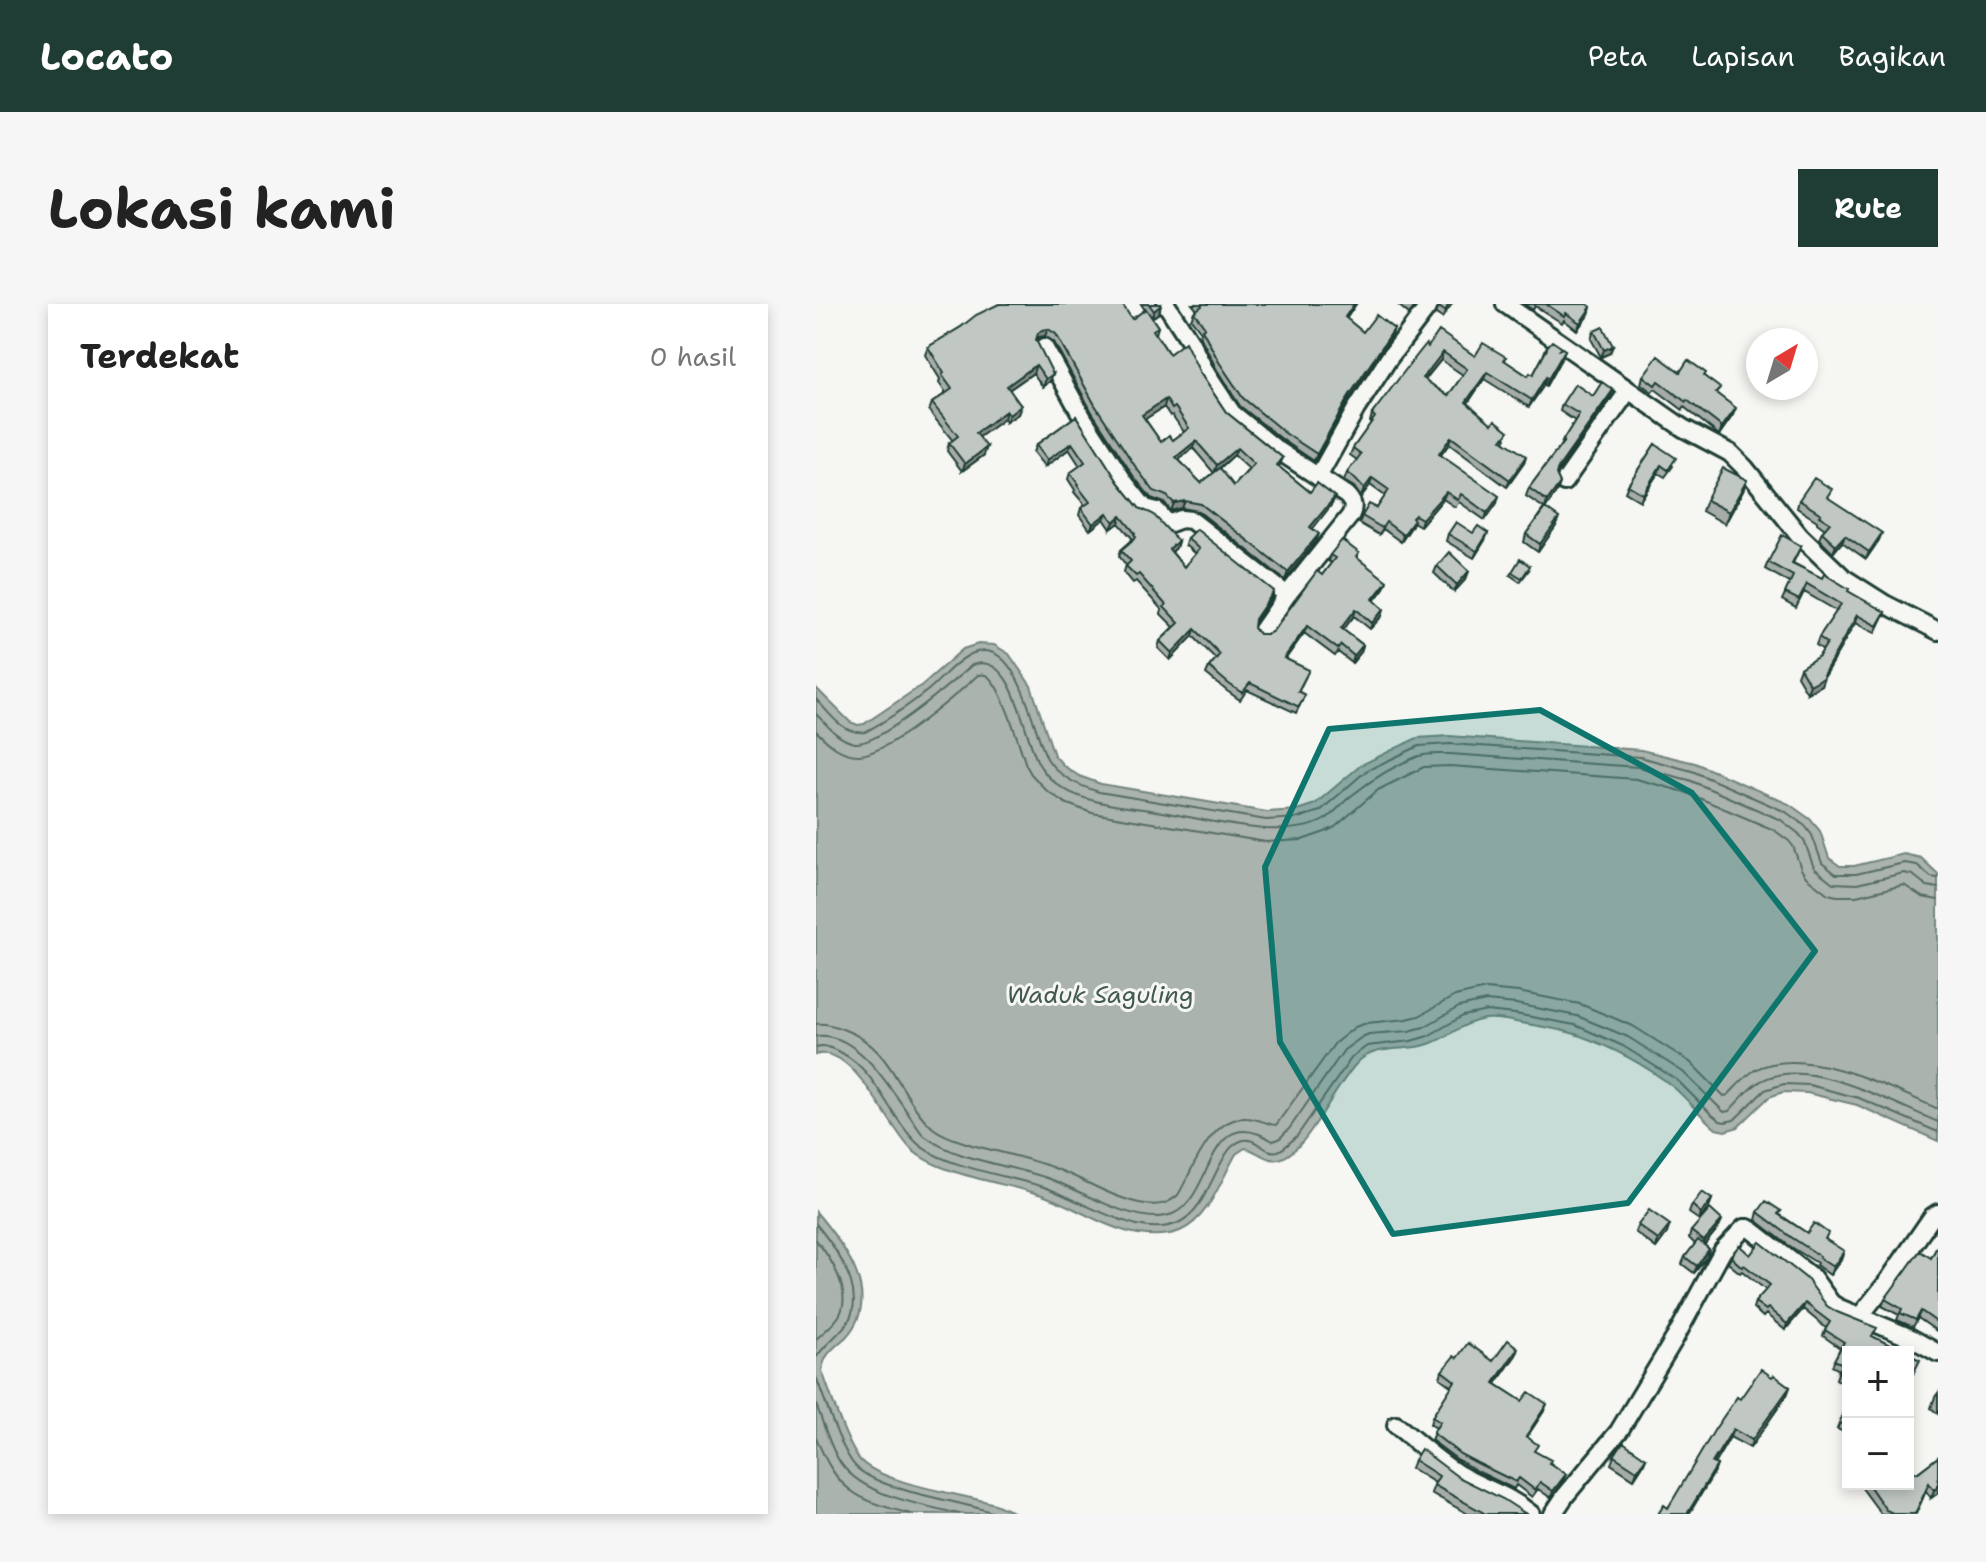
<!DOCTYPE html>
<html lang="id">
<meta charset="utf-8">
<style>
body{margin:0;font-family:"Shantell Sans",sans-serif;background:#f6f6f6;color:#222}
.controls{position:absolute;right:24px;bottom:24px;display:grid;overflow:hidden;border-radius:0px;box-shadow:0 4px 12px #0003}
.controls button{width:72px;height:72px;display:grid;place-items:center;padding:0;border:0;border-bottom:2px solid #e0e0e0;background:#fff;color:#222;font:40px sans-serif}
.compass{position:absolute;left:930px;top:24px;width:72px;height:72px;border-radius:50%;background:#fff;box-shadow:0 4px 12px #0003;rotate:38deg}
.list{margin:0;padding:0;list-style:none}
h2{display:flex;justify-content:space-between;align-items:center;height:104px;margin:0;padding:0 32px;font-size:34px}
h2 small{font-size:26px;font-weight:400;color:#767676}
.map{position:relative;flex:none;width:1122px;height:1210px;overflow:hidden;border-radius:0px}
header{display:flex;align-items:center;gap:48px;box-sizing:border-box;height:112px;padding:0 40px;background:#1f3d34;color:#fff}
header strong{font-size:38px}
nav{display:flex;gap:44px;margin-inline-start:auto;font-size:28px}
.intro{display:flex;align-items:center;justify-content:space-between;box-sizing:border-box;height:192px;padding:0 48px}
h1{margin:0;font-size:56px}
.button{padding:20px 36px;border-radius:0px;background:#1f3d34;color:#fff;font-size:28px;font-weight:700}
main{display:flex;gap:48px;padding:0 48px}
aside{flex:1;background:#fff;border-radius:0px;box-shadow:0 4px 12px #0003}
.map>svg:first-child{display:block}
.water{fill:#aab3ae;stroke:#72847d;stroke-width:2}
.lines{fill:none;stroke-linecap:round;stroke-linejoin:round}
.shore{stroke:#576c65;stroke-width:2}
.minor-casing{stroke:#1f3d34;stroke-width:22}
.minor{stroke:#f6f6f2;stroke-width:16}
.wall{fill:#a6aca8;stroke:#1f3d34;stroke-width:2;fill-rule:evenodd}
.shaded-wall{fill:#878c88;stroke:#1f3d34;stroke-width:2}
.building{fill:#c1c8c3;stroke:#1f3d34;stroke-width:2;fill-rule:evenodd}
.marked{fill:#0f766e;fill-opacity:0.2;stroke:#0f766e;stroke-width:6;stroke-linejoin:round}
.labels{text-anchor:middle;stroke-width:6;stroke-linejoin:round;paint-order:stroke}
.water-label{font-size:24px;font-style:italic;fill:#425a52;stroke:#f6f6f2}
</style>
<header>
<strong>Locato</strong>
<nav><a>Peta</a><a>Lapisan</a><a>Bagikan</a></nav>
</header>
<div class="intro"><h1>Lokasi kami</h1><a class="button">Rute</a></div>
<main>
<aside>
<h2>Terdekat<small>0 hasil</small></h2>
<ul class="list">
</ul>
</aside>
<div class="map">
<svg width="1122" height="1210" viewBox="0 0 1122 1210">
<rect width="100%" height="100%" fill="#f6f6f2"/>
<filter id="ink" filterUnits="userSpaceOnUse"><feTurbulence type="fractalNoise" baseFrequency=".0125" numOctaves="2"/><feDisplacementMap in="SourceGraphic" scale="16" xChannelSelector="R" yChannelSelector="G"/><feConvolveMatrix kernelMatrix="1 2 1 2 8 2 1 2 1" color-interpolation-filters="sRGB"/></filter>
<g filter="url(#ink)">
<path class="water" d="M162,340L178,341L193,350L215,382L238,451L248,462L263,472L285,480L451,508L481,506L499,500L545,461L601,434L633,432L825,446L879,459L973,500L994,515L1004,527L1013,554L1024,562H1038L1088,550L1105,554L1122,570V837L1041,801L991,789L967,788L953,793L922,823L909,827L900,825C884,812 872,795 856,782C828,760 793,742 759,730C744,725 727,723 711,720C698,718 682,713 669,715C647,718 633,733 613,740C591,748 561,740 543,757C520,778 492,848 463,855C450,858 441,846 429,844L420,850C406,874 392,916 364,927C351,932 336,932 322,930C288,924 258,902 226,891C190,879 122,871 95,845C73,824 37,739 0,751V384L34,418L42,421L48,420L106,381L147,345Z
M0,908C28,941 68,992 30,1033C18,1044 8,1049 6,1067C14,1088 31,1143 45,1157C68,1180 146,1190 179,1200C186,1203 194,1207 201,1210H0Z"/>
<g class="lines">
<path class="shore" d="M0,395C14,410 27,431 49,428C70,417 92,402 111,387C125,376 137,359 153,351C203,325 217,432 232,456C244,474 264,482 283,488L450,516L482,514L504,507L550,467L603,442L634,440L824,453L876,467L970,508L989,522L996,531L1006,559L1020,570H1040L1088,559L1101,561L1115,573L1122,574
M0,410C11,421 22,436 39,439C63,442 136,378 156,361C200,345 208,439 224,462C236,481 258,492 279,497C301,503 324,504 346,508C389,515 469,538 508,516C518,510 526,499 535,492C555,476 579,461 603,452C612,449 624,450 634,450L822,463L873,476L965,516L982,529L988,536L998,564L1017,579L1041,580L1088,569L1097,571L1111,582L1122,584
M0,427C12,439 24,451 43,451C72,450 139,392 162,371C165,371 167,370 169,371C185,376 204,444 210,461L215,470L230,486L249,499L276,509L450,538L486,536L509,528L519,523L562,486L608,463L634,462L820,475L869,488L958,526L973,537L977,542L985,565L990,573L1012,590L1021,592H1040L1088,581L1106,593L1122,596
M0,720C11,719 19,722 29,726C78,744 83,794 117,824C128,833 144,837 156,841C183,848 212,854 238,864C268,875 297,895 329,900C343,902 352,900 362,891C377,866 394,813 430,814C441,814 450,820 460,821L519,739L539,723L551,719L591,715L603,712L639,692L670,685L702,688L764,700L817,722L874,758L908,792L912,791C920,783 929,772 939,766C989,740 1075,784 1122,805
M0,732C47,726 83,800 107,831C143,858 193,860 234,875C266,887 316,919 350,912C400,903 386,794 457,837L463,835L473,825L528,746L546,733L553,730L593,727L608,723L643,703L670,697L700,700L761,712L812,733L867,768L908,808L913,807C923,797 933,783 945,777C991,751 1078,800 1122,818
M0,743C7,741 11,742 17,745C60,761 70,809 100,838C125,863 196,872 231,884C261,896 289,913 321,921C334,924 350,924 362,919C384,909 393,881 404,861C408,854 411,846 418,841C439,825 445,851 462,847C469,845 475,837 481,832L536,753L551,742L595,737L612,732L647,712L671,707L699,710L759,721L807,742L861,776L894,809L904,817L909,818L918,816L949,786L968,780L993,781L1043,794L1122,828
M0,920C19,943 50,985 33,1016C24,1031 9,1039 0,1054
M0,936C15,954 37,989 23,1012C17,1021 8,1028 0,1035
M0,1073C9,1095 25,1148 40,1163C67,1189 145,1196 181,1210
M0,1100C7,1118 12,1137 21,1153C41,1192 105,1200 143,1210
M0,1133C21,1187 40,1196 95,1210"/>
<defs>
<path id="minor" d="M350,0L374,37L391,71L416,109L460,145L530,191C537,198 539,203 534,212L471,291L446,327
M689,0L867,124L914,149L929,164L984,232L1028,274L1069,300L1122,327
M228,43L267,114L309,179L329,204L341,207L352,220L365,215L375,216L471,291
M502,173L540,105L573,54L614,0
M748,178L812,87
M1044,1012L1072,977L1116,913L1122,909
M580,1121C601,1138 621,1157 644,1171C670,1186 691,1190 715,1210
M737,1210L749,1192L803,1127L859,1034L907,946L928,924H932L937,927L997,974L1015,999L1023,1004L1095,1034L1122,1049"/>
</defs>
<use href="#minor" class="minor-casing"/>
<use href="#minor" class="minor"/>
</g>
<path class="wall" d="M183,0L316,15L329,6L325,0H345L343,9L336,14L342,23L340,30L353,50L384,69L410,108L467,154L463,163L494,188L516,200L496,225L500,237L469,276L382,207L366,204L355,207L349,199L335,194L318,173L276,108L238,38L229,32L223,33L220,36L234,77L227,83L217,69L193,86L205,102L202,110L190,118L188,115L163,133L168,151L146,167L131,147L133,139L137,137L113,107L116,99L130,89L123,79L124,75L109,51L112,43ZM348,103L354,112L356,111L368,128L357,136L345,138L329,115ZM377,144L398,169L385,179L363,156ZM418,151L433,165L418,182L401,167Z
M376,0H540L530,15L547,28L578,25L575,33L531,99L498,157L467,136L424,102L401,66L384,32L385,28L375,15L378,8L381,6Z
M581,0H601L593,10Z
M624,0H636L626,14L620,10Z
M708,0H771L775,3L773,10L761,26L748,16L746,19L719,2L717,6Z
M778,27L794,49L785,53L775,35Z
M612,43L659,52L690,53L689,57L712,72L717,71L727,52L730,44L749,46L746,53L730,82L728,81L713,103L668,75L652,99L690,134L688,137L708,159L691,183L633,140L625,151L681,199L669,216L643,198L639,203L627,195L604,222L597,218L595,223L585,238L567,225L563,231L543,219L546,212L561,204L569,192L554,181L545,193L538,183L528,177L531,169L541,156L534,151L537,144L555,119L554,118L556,110ZM625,56L647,71L632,92L609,76Z
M864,68L889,73L917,111L903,131L868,103L867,106L839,85L836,88L825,80L827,72Z
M797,86L794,93L740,170L744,179L741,187L729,204L740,222L722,248L708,238L710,230L728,204L710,192L713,184L744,142L747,136L759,117L744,107L746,100Z
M260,112L302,178L323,204L362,237L360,244L356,248L368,263L379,250L369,241L371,234L456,293L439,318L438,324L443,330H452L457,327L506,271L515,259L512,257L514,251L543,249L541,254L568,284L558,297L566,312L554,325L538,312L527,326L547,341L545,348L536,359L522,348L519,352L488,329L470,354L490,372L482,388L486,397L480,409L431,386L424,396L411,387L390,370L393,363L400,355L377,332L354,356L342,344L344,337L358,323L345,310L346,306L320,277L317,279L308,268L310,261L303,252L305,246L315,237L316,234L303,219L295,225L288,215L274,226L263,211L265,204L269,201L258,188L259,186L252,175L254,169L264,162L253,145L229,163L217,148L220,141Z
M839,140L857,162L849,173L842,169L824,197L809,188L812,181Z
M927,187L909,220L886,207L890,196Z
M1012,194L1063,236L1050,255L1026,238L1017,249L1003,235L1006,228L1009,225L1001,219V217L981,204L983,196Z
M672,229L669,236L658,254L630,237L632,230Z
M985,242L977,259L1069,308L1059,329L1039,319L1007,373L1005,381L991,389L981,372L984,364L1003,352L1007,346L1000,341L1003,333L1021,307L988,288L980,304L966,296L974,279L949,265L952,258Z
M621,262L653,267L650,275L638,288L618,269Z
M713,266L704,278L694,271L696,268Z
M896,895L893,903L883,916L873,909L876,901Z
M965,907L963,910L991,929L1010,935L1025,955L1014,971L1000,961L1001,959L972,941L940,916L942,908Z
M822,921L851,929L840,944L819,928Z
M903,923L888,941L893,945L891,953L878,969L866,960L869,953L879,940L873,934L875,927Z
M1122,941V1028L1102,1014L1097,1023L1081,1016L1083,1011L1066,1002L1069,995L1115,954Z
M934,951L1011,1002L1032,1048V1077L1030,1081L1020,1075L1023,1066L1016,1062L1024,1044L1007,1032L1010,1024L987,1005L969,1026L950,1010L947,1013L937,1004L939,998L950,986L926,967L924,969L912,959L915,953Z
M700,1051L680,1080L706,1097L728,1107L711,1133L719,1148L750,1170L747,1177L735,1194L722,1185L716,1193L700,1181L698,1185L659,1166L642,1156L615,1136L620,1124L614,1120L616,1113L636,1083L624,1074L626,1067L641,1054L677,1057Z
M956,1073L974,1083L971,1091L934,1144L914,1133L898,1160L901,1161L898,1169L852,1204L924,1095Z
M1122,1089V1110L1115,1104L1119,1093Z
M1032,1099V1130L1021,1125Z
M798,1152L830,1154L827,1161L818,1175L795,1160Z
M1122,1153V1189L1115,1194L1110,1187L1100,1210H1065L1043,1180H1092L1101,1169Z
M598,1156L642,1173L710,1210H652L615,1189L619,1179L595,1164Z"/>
<path class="shaded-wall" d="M538,0H540L526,21L529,13Z
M345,1L343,9L335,14L338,7Z
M775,3L773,10L761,26L764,19Z
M232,25L229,32L223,33L219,37L222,29L226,26Z
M578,25L575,33L531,99L498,157L501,150L533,92Z
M797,42L794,49L785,53L788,46Z
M749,46L746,53L730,82L732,75Z
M627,48L625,56L604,81L607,74Z
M220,61L217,69L188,89L191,82Z
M671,68L668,75L648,105L650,98Z
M237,70L234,77L227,83L230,75Z
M730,73L728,81L713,103L716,96Z
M797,86L794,93L739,172L742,164Z
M350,95L348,103L323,119L326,111Z
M205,102L202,110L190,118L193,111Z
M920,104L917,111L903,131L906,123Z
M190,107L188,115L158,137L160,129Z
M635,133L633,140L620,157L623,150Z
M380,137L377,144L357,160L360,153Z
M256,139L253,145L229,163L231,156Z
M171,143L168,151L146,167L149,160Z
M421,144L418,151L398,169L401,161Z
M710,152L708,159L691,183L694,176Z
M845,161L842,169L824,197L827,190Z
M556,174L554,181L545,193L548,185Z
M931,176L927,187L909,220L913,208Z
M744,179L741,187L729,205L731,197Z
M630,188L627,195L604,222L606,215Z
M683,192L681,199L669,216L671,209Z
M519,193L516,200L492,231L494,223Z
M369,197L366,204L355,207L358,199Z
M291,209L288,215L274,226L277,220Z
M305,212L303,219L295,225L298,218Z
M743,214L740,222L722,248L724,240Z
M598,216L595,223L585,238L587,231Z
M672,229L669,236L658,254L661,247Z
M1066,229L1063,236L1050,255L1053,248Z
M503,230L500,237L469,276L472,268Z
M1029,231L1026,238L1017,249L1020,241Z
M362,237L360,244L351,252L353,245Z
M653,267L650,275L638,288L641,281Z
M571,277L568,284L554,302L557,295Z
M458,287L456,293L437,321L439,315Z
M540,305L538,312L523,331L525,324Z
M568,305L566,312L554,325L556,319Z
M1041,311L1039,319L1007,374L1008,373L1005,381L991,389L994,381Z
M491,322L488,329L466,360L468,354Z
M379,325L377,332L354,356L356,349Z
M547,341L545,348L536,359L538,352Z
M896,895L893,903L883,916L885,909Z
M906,916L903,923L885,945L888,937Z
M854,921L851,929L840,944L842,936Z
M893,945L891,953L878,969L881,962Z
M1028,947L1025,955L1014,971L1017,963Z
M989,999L987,1005L969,1026L971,1020Z
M702,1044L700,1051L675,1086L678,1079Z
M974,1083L971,1091L934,1144L936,1136Z
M731,1100L728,1107L707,1138L710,1132Z
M917,1125L914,1133L894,1167L896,1159Z
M830,1154L827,1161L818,1175L821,1167Z
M901,1161L898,1169L873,1210H871Z
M750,1170L747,1177L735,1194L737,1187Z
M1122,1183V1189L1115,1194L1118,1186Z"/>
<path class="building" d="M183,0H306L316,15L330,5L342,23L337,26L353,50L369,38L384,69L410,108L467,154L461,161L494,188L501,179L519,193L494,223L503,230L472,268L385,200L369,197L358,199L351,192L338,187L321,165L279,101L240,30L232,25L226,26L222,29L220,36L237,70L230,75L220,61L191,82L205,102L193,111L190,107L160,129L171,143L149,160L133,139L142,132L116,99L136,85L126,71L128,69L112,43L145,23L160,11ZM350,95L356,105L359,103L373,124L357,136L353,131L345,138L326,111ZM380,137L401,161L421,144L438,160L418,182L404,164L385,179L360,153Z
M333,0H345V1L338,7Z
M385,0H538L529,13L547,28L560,11L578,25L533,92L501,150L469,129L427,94L403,58L386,25L389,23L378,8L386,2Z
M624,0H633L629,7L623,3Z
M730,0H771L775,3L764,19L750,9L748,12Z
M787,23L797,42L788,46L778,27Z
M623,27L659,52L667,39L690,53L688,56L712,72L714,69L717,71L731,45L730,44L736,37L745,43L744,45L746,44L749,46L732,75L730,73L716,96L671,68L650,98L676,120L679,116L693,127L686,136L710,152L694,176L635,133L623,150L683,192L671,209L645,190L642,196L630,188L606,215L599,211L596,214L598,216L587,231L570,218L566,224L546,212L553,200L561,204L573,186L556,174L548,185L540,176L531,169L545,150L537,144L559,113L556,110L587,69L610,40L612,43ZM627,48L651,65L632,92L607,74Z
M842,52L864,68L872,56L890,69L888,72L904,84L900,89L920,104L906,123L871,96L870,98L842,77L839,81L827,72Z
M786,78L797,86L742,164L740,170L744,179L731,197L713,184L748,137L747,136L763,110L746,100L759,80L777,92Z
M260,112L302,178L323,204L337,210L362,237L353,245L368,263L383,245L371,234L380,225L458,287L439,315L438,324L443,330H452L457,327L501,267L506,271L519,254L514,251L526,236L543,249L540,253L571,277L557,295L568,305L556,319L540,305L525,324L547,341L538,352L525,341L522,345L491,322L468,354L493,366L482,387L489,391L483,403L434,379L426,389L413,380L393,363L404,350L379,325L356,349L344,337L363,319L348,303L350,301L323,270L320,272L310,262L315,257L305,246L320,233L318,230L319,229L305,212L298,218L291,209L277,220L265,204L274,198L261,181L262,180L254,169L269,158L256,139L231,156L220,141Z
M839,140L860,154L852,166L845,161L827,190L812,181Z
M907,164L931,176L913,208L890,196Z
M998,174L1016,185L1011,193L1066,229L1053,248L1029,231L1020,241L1006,228L1014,219L1003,212L1005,210L983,196Z
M729,204L743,214L724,240L710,230Z
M640,218L657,229L662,222L672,229L661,247L632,230Z
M966,231L985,242L976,259L1006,274L1008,270L1033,285L1032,287L1069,308L1061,322L1041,311L1007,371L1008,373L994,381L984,364L1003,352L1011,339L1003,333L1025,300L991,280L983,296L969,289L977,272L952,258Z
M633,248L653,267L641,281L621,262Z
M704,255L714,262L706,274L696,268Z
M886,888L896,895L885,909L876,901Z
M950,897L965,907L962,910L991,929L998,919L1012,929L1009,935L1028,947L1017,963L1003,954L1004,952L975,933L942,908Z
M894,905L906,916L888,937L875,927Z
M833,906L854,921L842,936L822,921Z
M882,936L893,945L881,962L869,953Z
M944,938L991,975L1011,1002L1021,1008L1061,1024L1056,1032L1088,1048H1032V1074L1022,1068L1027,1060L1018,1056L1028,1038L1009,1026L1014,1018L989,999L971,1020L952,1004L950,1006L939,998L954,981L928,961L926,963L915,953L923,941L934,951Z
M1122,941V1019L1105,1007L1100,1016L1084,1009L1086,1005L1069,995L1104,947L1115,954Z
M692,1036L702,1044L678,1079L706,1097L713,1088L731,1100L710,1132L722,1141L718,1147L735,1156L733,1159L750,1170L737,1187L724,1178L719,1186L703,1174L700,1178L661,1159L644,1150L617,1129L624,1118L616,1113L639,1077L626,1067L638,1052L641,1054L652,1039L677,1057Z
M1092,1050L1104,1056L1092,1080Z
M945,1065L956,1073L958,1071L974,1083L936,1136L917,1125L896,1159L901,1161L871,1210H842L848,1201L852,1204L899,1125L921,1093L924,1095Z
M1032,1099V1122L1023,1119Z
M807,1138L830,1154L821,1167L798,1152Z
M605,1145L642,1173L687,1195L710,1210H670L618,1181L623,1172L598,1156Z
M1122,1153V1183L1118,1186L1113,1179L1099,1210H1079L1070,1206L1052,1180H1092V1165L1101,1169Z"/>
</g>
<path class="marked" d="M724,406L876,489L999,647L812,899L577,930L464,738L449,563L513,425Z"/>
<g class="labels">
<g class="water-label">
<text x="284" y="699">Waduk Saguling</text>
</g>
</g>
</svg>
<div class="controls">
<button>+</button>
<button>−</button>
</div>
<svg class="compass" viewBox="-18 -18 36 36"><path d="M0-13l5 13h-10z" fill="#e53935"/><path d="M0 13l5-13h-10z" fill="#767676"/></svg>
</div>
</main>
